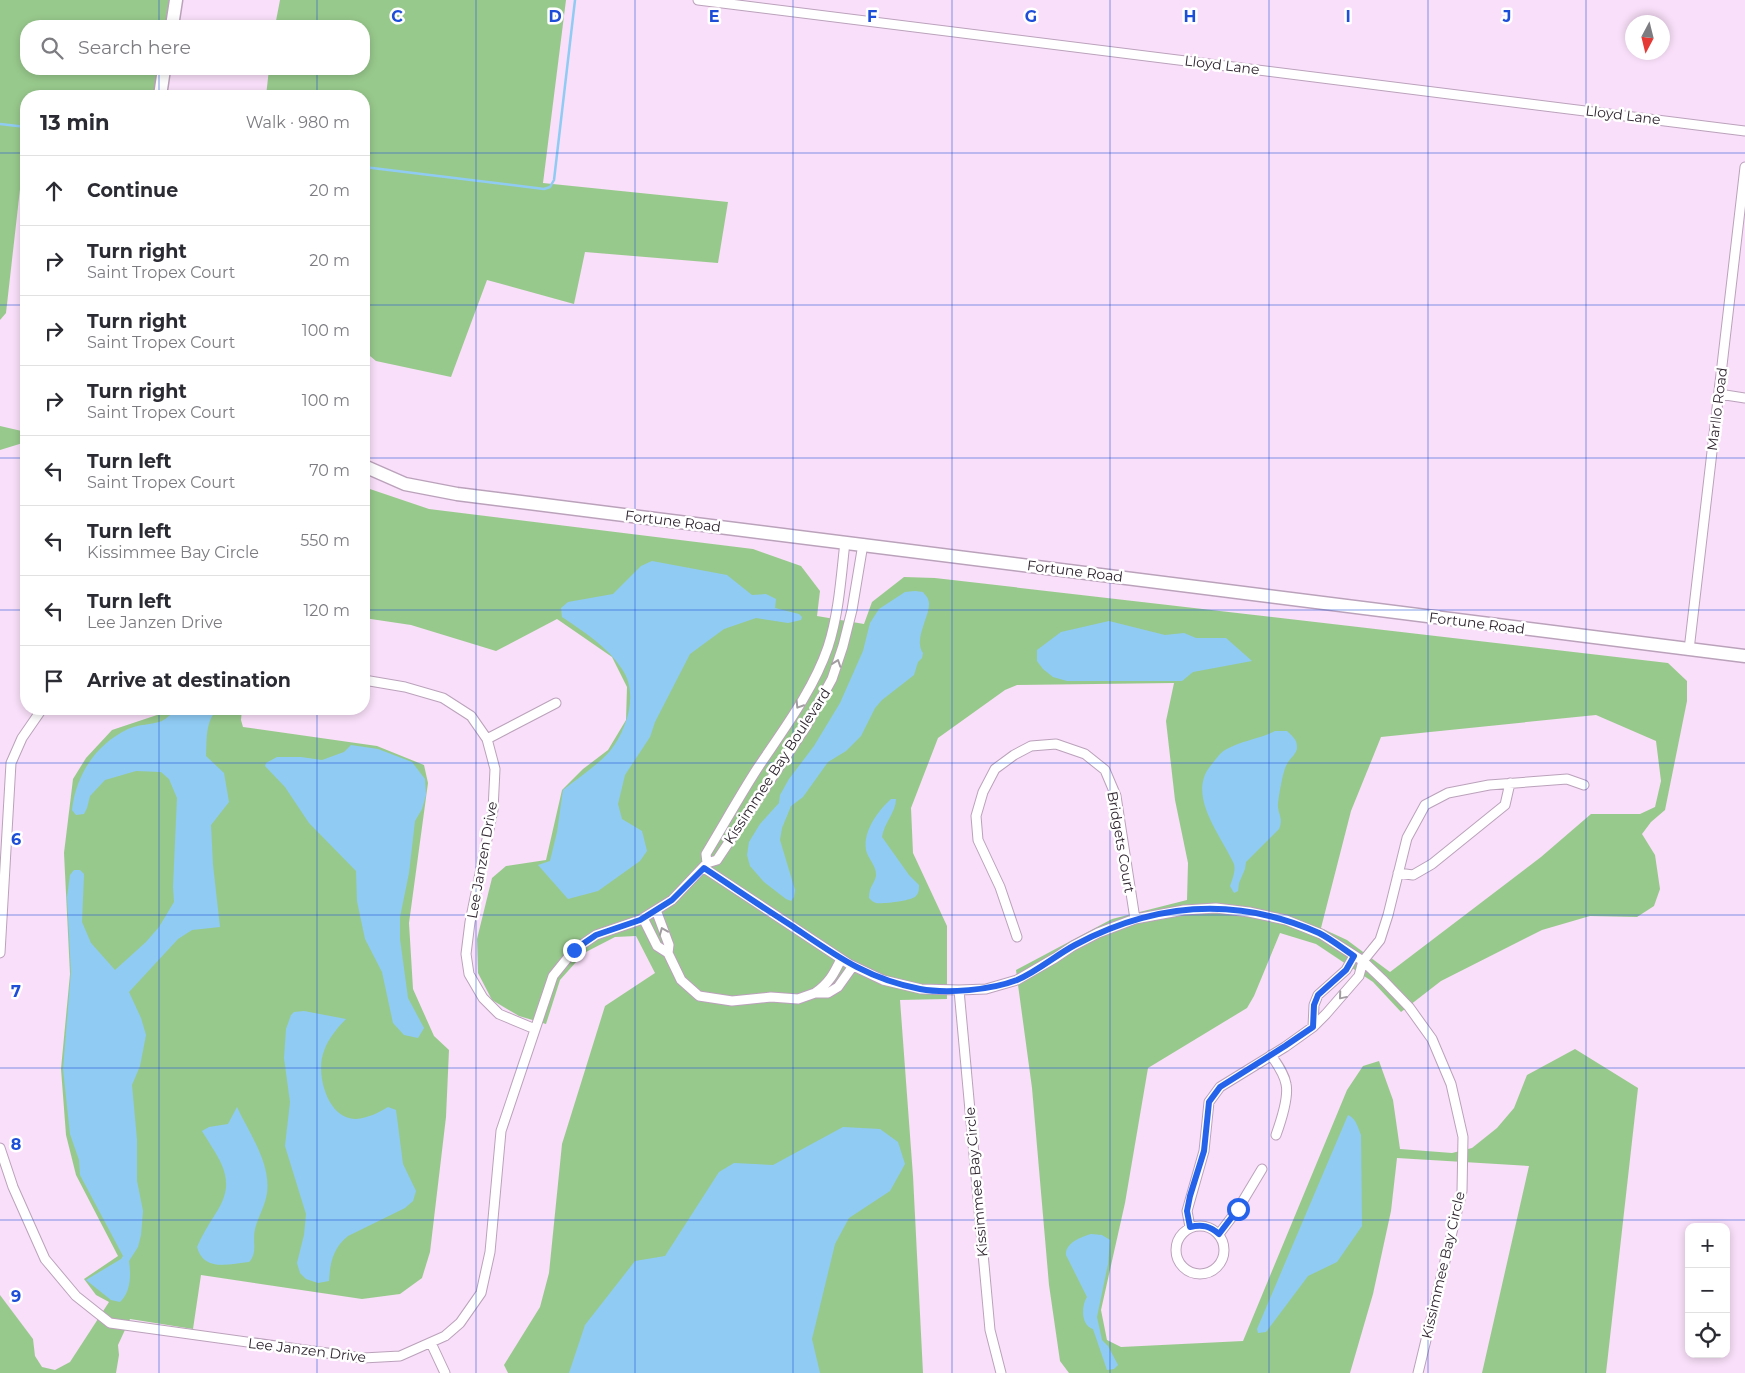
<!DOCTYPE html>
<meta charset="utf-8">
<style>
body{margin:0;font-family:Montserrat,sans-serif;background:#f7f7f7;color:#2b2b33}
.controls{position:absolute;right:15px;bottom:15px;display:grid;overflow:hidden;border-radius:10px;box-shadow:0 2px 8px #0003}
.controls button{width:45px;height:45px;display:grid;place-items:center;padding:0;border:0;border-bottom:1px solid #e1e1e2;background:#fff;color:#2b2b33;font:25px sans-serif}
.compass{position:absolute;left:1625px;top:15px;width:45px;height:45px;border-radius:50%;background:#fff;box-shadow:0 2px 8px #0003;rotate:187deg}
.stop{position:absolute;width:15px;height:15px;margin:-11px;border:4px solid #2563eb;border-radius:50%;background:#fff}
.stop.end{background:#2563eb;border-color:#fff;box-shadow:0 1px 5px #0008}
.list{margin:0;padding:0;list-style:none}
h2{display:flex;justify-content:space-between;align-items:center;height:65px;margin:0;padding:0 20px;font-size:21px}
h2 small{font-size:16px;font-weight:400;color:#7c7c81}
.list li{display:grid;grid-template-columns:32px 1fr auto;gap:15px;align-items:center;box-sizing:border-box;height:70px;padding:0 20px;border-top:1px solid #e1e1e2}
.list b{display:block;font-size:19px;white-space:nowrap}
.list p{margin:0;font-size:16px;white-space:nowrap;color:#7c7c81}
.list em{font-size:16px;font-style:normal;color:#7c7c81}
.icon{flex:none;width:28px;height:28px;fill:none;stroke:currentColor;stroke-width:2;stroke-linecap:round;stroke-linejoin:round}
.map{position:relative;flex:none;width:1745px;height:1373px;overflow:hidden}
.search{position:absolute;background:#fff;box-shadow:0 2px 8px #0003;left:20px;top:20px;width:350px;height:55px;display:flex;align-items:center;gap:12px;box-sizing:border-box;padding:0 18px;border-radius:20px;color:#7c7c81;font-size:19px}
.panel{position:absolute;background:#fff;box-shadow:0 2px 8px #0003;left:20px;top:90px;width:350px;height:625px;border-radius:20px}
.map>svg:first-child{display:block}
.green{fill:#98c98c;fill-rule:evenodd}
.water{fill:#90cbf4}
.lines{fill:none;stroke-linecap:round;stroke-linejoin:round}
.stream{stroke:#90cbf4;stroke-width:2.5}
.street-casing{stroke:#bba2bb;stroke-width:11}
.secondary-casing{stroke:#bba2bb;stroke-width:15}
.street{stroke:#fff;stroke-width:9}
.secondary{stroke:#fff;stroke-width:12}
.oneway{stroke:#a19da1}
.route{stroke:#2563eb;stroke-width:6}
.grid{fill:none;stroke:#1d4ed8;stroke-width:1;stroke-opacity:0.55}
.labels{text-anchor:middle;stroke-width:5;stroke-linejoin:round;paint-order:stroke}
.street-label{font-size:14px;fill:#2f262f;stroke:#fff}
.grid-label{font-size:16px;text-anchor:middle;font-weight:bold;fill:#1d4ed8;stroke:#fff;stroke-width:5;stroke-linejoin:round;paint-order:stroke}
</style>
<div class="map">
<svg width="1745" height="1373" viewBox="0 0 1745 1373">
<rect width="100%" height="100%" fill="#f9dff9"/>
<path class="green" d="M0,0H169L165,26H26V69H158L154,96H26V136L6,313L0,320Z
M280,0H566L543,183L728,202L718,263L585,252L574,304L487,280L451,377L376,361L364,351V96H266L269,69H364V26H275Z
M0,426L26,432V442L0,450Z
M364,487L429,509L753,549L801,566L820,591L817,616L864,624L872,602L904,577L935,578L1668,663L1687,681V701L1665,810L1651,822L1642,834L1655,855L1660,889L1654,906L1637,917L1590,916L1542,930L1441,981L1401,1012L1373,982L1316,944L1280,933L1254,996L1247,1008L1148,1068L1125,1203L1101,1310L1107,1340L1121,1347L1243,1341L1347,1090L1363,1066L1379,1061L1393,1100L1400,1149L1452,1153L1472,1148L1497,1128L1514,1108L1527,1075L1575,1049L1638,1088L1606,1373H1482L1529,1166L1397,1158L1391,1211L1373,1294L1350,1373H1069L1060,1361L1049,1285L1032,1088L1016,970L1112,919L1187,900L1188,863L1175,800L1166,721L1174,683L1017,685L1005,690L938,738L911,808L913,853L947,926V999L900,1000L913,1176L923,1373H508L504,1365L540,1307L549,1273L562,1144L605,1006L655,973L636,936L615,937L584,953L560,980L546,1024L519,1016L492,1000L478,973L477,939L492,878L506,866L546,860L562,790L583,769L608,750L626,720L627,687L612,657L557,619L496,651L411,625L364,618ZM1596,715L1656,741L1661,781L1655,807L1640,814H1591L1541,857L1390,972L1347,940L1321,928L1351,811L1381,737Z
M162,709H242L241,720L243,727L377,746L424,765L428,783L409,923L413,989L434,1036L449,1050L446,1117L430,1252L422,1278L400,1294L362,1299L201,1275L193,1329L130,1319L118,1345L119,1355L116,1373H0V1295L33,1339L35,1356L42,1367L55,1370L70,1362L109,1302L96,1295L84,1279L118,1256L76,1175L66,1135L61,1069L70,974L64,853L73,779L86,758L112,730L163,713Z"/>
<path class="water" d="M652,561L727,575L752,595L766,594L776,599L775,608L799,614L802,617L801,620L788,623L756,618L724,629L690,654L655,722L650,737L625,775L618,804L622,819L642,831L647,851L640,861L598,891L568,899L538,865L550,861L557,832L563,790C578,778 598,765 610,751C627,730 639,693 622,669C607,646 584,632 562,617L561,608L568,602L613,594L641,566Z
M915,591L923,592C924,594 927,596 928,599C934,611 912,638 923,653L922,658L918,662L914,675L882,700L875,708L861,736L846,751L828,762L803,797L791,806L782,828L780,840L795,890L794,897L791,901L786,899L764,882L750,866L747,855L749,842L760,824L779,803L780,795L789,779L814,746L840,703L863,651L870,623L879,609L905,592Z
M1109,621L1165,635L1184,633L1196,638H1226L1252,661L1193,672L1182,681H1067L1053,677L1043,669L1037,661V650L1061,632Z
M177,709H218C205,721 207,739 206,756L224,773L229,802L211,825L213,865L220,927L192,930L178,939L129,992L141,1018L146,1035L140,1066L132,1085L137,1140V1181L143,1211L141,1235L138,1247L129,1261C131,1275 131,1292 120,1302L111,1300L86,1280L121,1259L123,1256L80,1175L79,1160L70,1134L63,1069L71,972L67,897L70,875L74,870H80L84,874L82,922L91,943L115,970L146,942L159,927L174,902L173,887L177,798L169,779L161,772L136,771L105,780L90,796L87,808L84,814L76,815L72,810C76,775 95,745 128,729C139,724 151,725 162,721C167,718 172,713 177,709Z
M1275,731H1287C1292,736 1297,739 1297,747C1297,754 1290,758 1287,764C1285,767 1284,772 1283,775C1281,784 1279,794 1278,803C1277,814 1284,817 1279,829L1246,862L1245,869L1239,883L1238,891L1234,893L1230,886C1232,880 1236,871 1234,864C1221,835 1185,794 1212,764C1216,759 1220,753 1225,750C1240,741 1259,739 1275,731Z
M351,745L378,749L412,762L425,779L426,795L422,809L415,821L409,873L400,917V939L408,998L424,1028L418,1038L404,1035L393,1023L382,972L365,939L357,901L356,871L309,823L285,787L265,766L266,763L277,757H301L322,760L344,752Z
M891,799H896C896,812 884,823 882,837L909,875L919,885C919,889 919,893 916,896C912,901 882,904 876,903C873,902 871,900 869,898C869,886 874,885 876,876C877,866 868,859 866,850C863,831 878,811 891,799Z
M304,1011L346,1019C337,1028 328,1039 324,1051C315,1072 327,1120 356,1119C368,1118 378,1113 388,1107L396,1110L403,1164L416,1191L413,1201L405,1208L348,1236C333,1248 330,1263 329,1281L318,1283L306,1279L300,1273L297,1263L304,1235L306,1214L285,1146L290,1102L284,1058L286,1029L291,1015L294,1012Z
M237,1107C249,1133 271,1163 267,1193C265,1206 258,1217 255,1229C252,1241 258,1253 249,1262C229,1264 204,1272 197,1247C202,1235 209,1224 216,1213C238,1179 220,1161 202,1131L209,1127L228,1124Z
M1348,1115C1356,1118 1358,1128 1361,1135L1362,1226L1337,1262L1308,1276L1266,1332L1258,1333L1257,1329Z
M843,1127L880,1129L898,1142L905,1164L890,1191L849,1218L835,1244L812,1339L820,1373H569L585,1325L635,1261L665,1256L719,1172L734,1163L773,1165Z
M1091,1234L1102,1235L1110,1240L1108,1264L1097,1317L1102,1340L1108,1346L1118,1365L1114,1369L1107,1370L1093,1329C1081,1326 1081,1306 1087,1297L1066,1255C1065,1243 1081,1237 1091,1234Z"/>
<g class="lines">
<path class="stream" d="M0,124L26,127
M364,167L544,189L550,187L554,180L575,0"/>
<defs>
<path id="street" d="M698,0L1745,131
M1719,394L1745,398
M1689,650L1745,167
M364,680L405,687L443,698L471,716L487,739L495,769L493,810L470,922L466,954L469,974L483,998L499,1014L535,1029
M487,739L556,703
M707,863L706,854C723,826 739,797 757,769C783,730 813,691 828,647C839,613 841,577 845,542
M704,868L849,964L883,980L921,989L959,990L986,989L1017,980L1055,958L1073,946L1098,933L1135,919L1184,910L1216,908L1249,912L1286,920L1321,934L1363,961L1384,981L1409,1007L1432,1039L1451,1084L1463,1137L1462,1191L1418,1373
M1398,873L1413,875L1432,864L1505,805L1510,783
M656,910L669,945L668,953L681,980L699,996L732,1001L771,997L798,999L815,993H828L838,987L853,966
M643,918L657,946L668,953
M1017,937L1000,887L978,840L976,816L983,792L995,769L1014,755L1031,746L1056,744L1085,754L1105,770L1116,796L1135,919
M0,953L11,763L22,738L42,709
M959,990L990,1330L1001,1373
M815,993C829,983 834,974 841,959
M1313,1027L1314,1005L1318,995L1346,970L1354,956
M1271,1055C1277,1064 1284,1073 1286,1084C1289,1097 1281,1121 1276,1135
M0,1148L13,1187L45,1259L76,1296L110,1323L363,1358L400,1356L445,1336L460,1323L481,1293L490,1252L501,1131L553,976L574,950L596,935L640,920L672,900L707,863L717,860L805,728L832,679L843,646L852,610L863,544
M1176 1250a24 24 0 1 1 48 0a24 24 0 1 1-48 0Z
M1190,1227L1187,1211L1204,1151L1209,1102L1220,1087L1285,1047L1313,1027L1326,1014L1359,976L1363,961L1380,940L1388,915L1407,838L1425,805L1448,793L1489,785L1567,779L1584,785
M1219,1234L1238,1209L1262,1169
M431,1343L445,1373"/>
<path id="secondary" d="M172,26L176,0
M160,96L164,69
M364,466L405,484L457,494L1745,656"/>
</defs>
<use href="#street" class="street-casing"/>
<use href="#secondary" class="secondary-casing"/>
<use href="#street" class="street"/>
<use href="#secondary" class="secondary"/>
</g>
<defs><path id="oneway-chevron" d="M-2-3.5L2.5 0L-2 3.5" fill="none" stroke-width="1.6" stroke-linecap="round" stroke-linejoin="round" transform="scale(1.25)"/></defs>
<g class="oneway">
<use href="#oneway-chevron" transform="translate(837 663) rotate(-71)"/>
<use href="#oneway-chevron" transform="translate(799 705) rotate(122)"/>
<use href="#oneway-chevron" transform="translate(663 931) rotate(-112)"/>
<use href="#oneway-chevron" transform="translate(1342 996) rotate(130)"/>
</g>
<g class="lines">
<path class="route" d="M574,950L596,935L640,920L672,900L704,868C733,887 762,907 792,926C835,955 867,979 920,989C947,994 991,990 1017,980C1038,971 1056,955 1075,945C1154,903 1236,896 1319,933C1331,939 1342,948 1354,956L1346,970L1318,995L1314,1005L1313,1027L1285,1046L1220,1087L1209,1102L1204,1151L1190,1196L1187,1211L1190,1227C1202,1224 1210,1226 1219,1234L1238,1209"/>
</g>
<path class="grid" d="M159,0V26M317,0V26M476,0V1373M635,0V1373M793,0V1373M952,0V1373M1110,0V1373M1269,0V1373M1428,0V1373M1586,0V1373M159,69V96M317,69V96M0,153H26M364,153H1745M0,305H26M364,305H1745M0,458H26M364,458H1745M0,610H26M364,610H1745M159,709V1373M317,709V1373M0,763H1745M0,915H1745M0,1068H1745M0,1220H1745"/>
<g class="labels">
<g class="street-label">
<text transform="translate(1222 65) rotate(7)" y="5">Lloyd Lane</text>
<text transform="translate(1623 115) rotate(7)" y="5">Lloyd Lane</text>
<text transform="translate(1717 409) rotate(-83)" y="5">Marllo Road</text>
<text transform="translate(673 521) rotate(7)" y="5">Fortune Road</text>
<text transform="translate(1075 571) rotate(7)" y="5">Fortune Road</text>
<text transform="translate(1477 623) rotate(7)" y="5">Fortune Road</text>
<text transform="translate(777 766) rotate(-57)" y="5">Kissimmee Bay Boulevard</text>
<text transform="translate(1121 842) rotate(80)" y="5">Bridgets Court</text>
<text transform="translate(482 860) rotate(-80)" y="5">Lee Janzen Drive</text>
<text transform="translate(976 1182) rotate(-95)" y="5">Kissimmee Bay Circle</text>
<text transform="translate(1443 1265) rotate(-77)" y="5">Kissimmee Bay Circle</text>
<text transform="translate(307 1350) rotate(7)" y="5">Lee Janzen Drive</text>
</g>
</g>
<g class="grid-label">
<text x="397" y="22">C</text>
<text x="555" y="22">D</text>
<text x="714" y="22">E</text>
<text x="872" y="22">F</text>
<text x="1031" y="22">G</text>
<text x="1190" y="22">H</text>
<text x="1348" y="22">I</text>
<text x="1507" y="22">J</text>
<text x="16" y="845">6</text>
<text x="16" y="997">7</text>
<text x="16" y="1150">8</text>
<text x="16" y="1302">9</text>
</g>
</svg>
<div class="controls">
<button>+</button>
<button>−</button>
<button><svg class="icon" aria-label="locate" viewBox="0 0 24 24"><circle cx="12" cy="12" r="6"/><path d="M12 2v4M12 18v4M2 12h4M18 12h4"/></svg></button>
</div>
<svg class="compass" viewBox="-18 -18 36 36"><path d="M0-13l5 13h-10z" fill="#e53935"/><path d="M0 13l5-13h-10z" fill="#7c7c81"/></svg>
<div class="stop" style="left:1238px;top:1209px"></div>
<div class="stop end" style="left:574px;top:950px"></div>
<div class="search"><svg class="icon" aria-label="search" viewBox="0 0 24 24"><circle cx="10" cy="10" r="6"/><path d="M15 15l6 6"/></svg>Search here</div>
<section class="panel">
<h2>13 min<small>Walk · 980 m</small></h2>
<ul class="list">
<li><svg class="icon" aria-label="ahead" viewBox="0 0 24 24"><path d="M12 20V5M6 11l6-6 6 6"/></svg><div><b>Continue</b></div><em>20 m</em></li>
<li><svg class="icon" aria-label="right" viewBox="0 0 24 24"><path d="M7 20v-9h11M14 6l5 5-5 5"/></svg><div><b>Turn right</b><p>Saint Tropex Court</p></div><em>20 m</em></li>
<li><svg class="icon" aria-label="right" viewBox="0 0 24 24"><path d="M7 20v-9h11M14 6l5 5-5 5"/></svg><div><b>Turn right</b><p>Saint Tropex Court</p></div><em>100 m</em></li>
<li><svg class="icon" aria-label="right" viewBox="0 0 24 24"><path d="M7 20v-9h11M14 6l5 5-5 5"/></svg><div><b>Turn right</b><p>Saint Tropex Court</p></div><em>100 m</em></li>
<li><svg class="icon" aria-label="left" viewBox="0 0 24 24"><path d="M17 20v-9H6M10 6l-5 5 5 5"/></svg><div><b>Turn left</b><p>Saint Tropex Court</p></div><em>70 m</em></li>
<li><svg class="icon" aria-label="left" viewBox="0 0 24 24"><path d="M17 20v-9H6M10 6l-5 5 5 5"/></svg><div><b>Turn left</b><p>Kissimmee Bay Circle</p></div><em>550 m</em></li>
<li><svg class="icon" aria-label="left" viewBox="0 0 24 24"><path d="M17 20v-9H6M10 6l-5 5 5 5"/></svg><div><b>Turn left</b><p>Lee Janzen Drive</p></div><em>120 m</em></li>
<li><svg class="icon" aria-label="arrive" viewBox="0 0 24 24"><path d="M6 21V4h12l-3 4 3 4H6"/></svg><div><b>Arrive at destination</b></div></li>
</ul>
</section>
</div>
